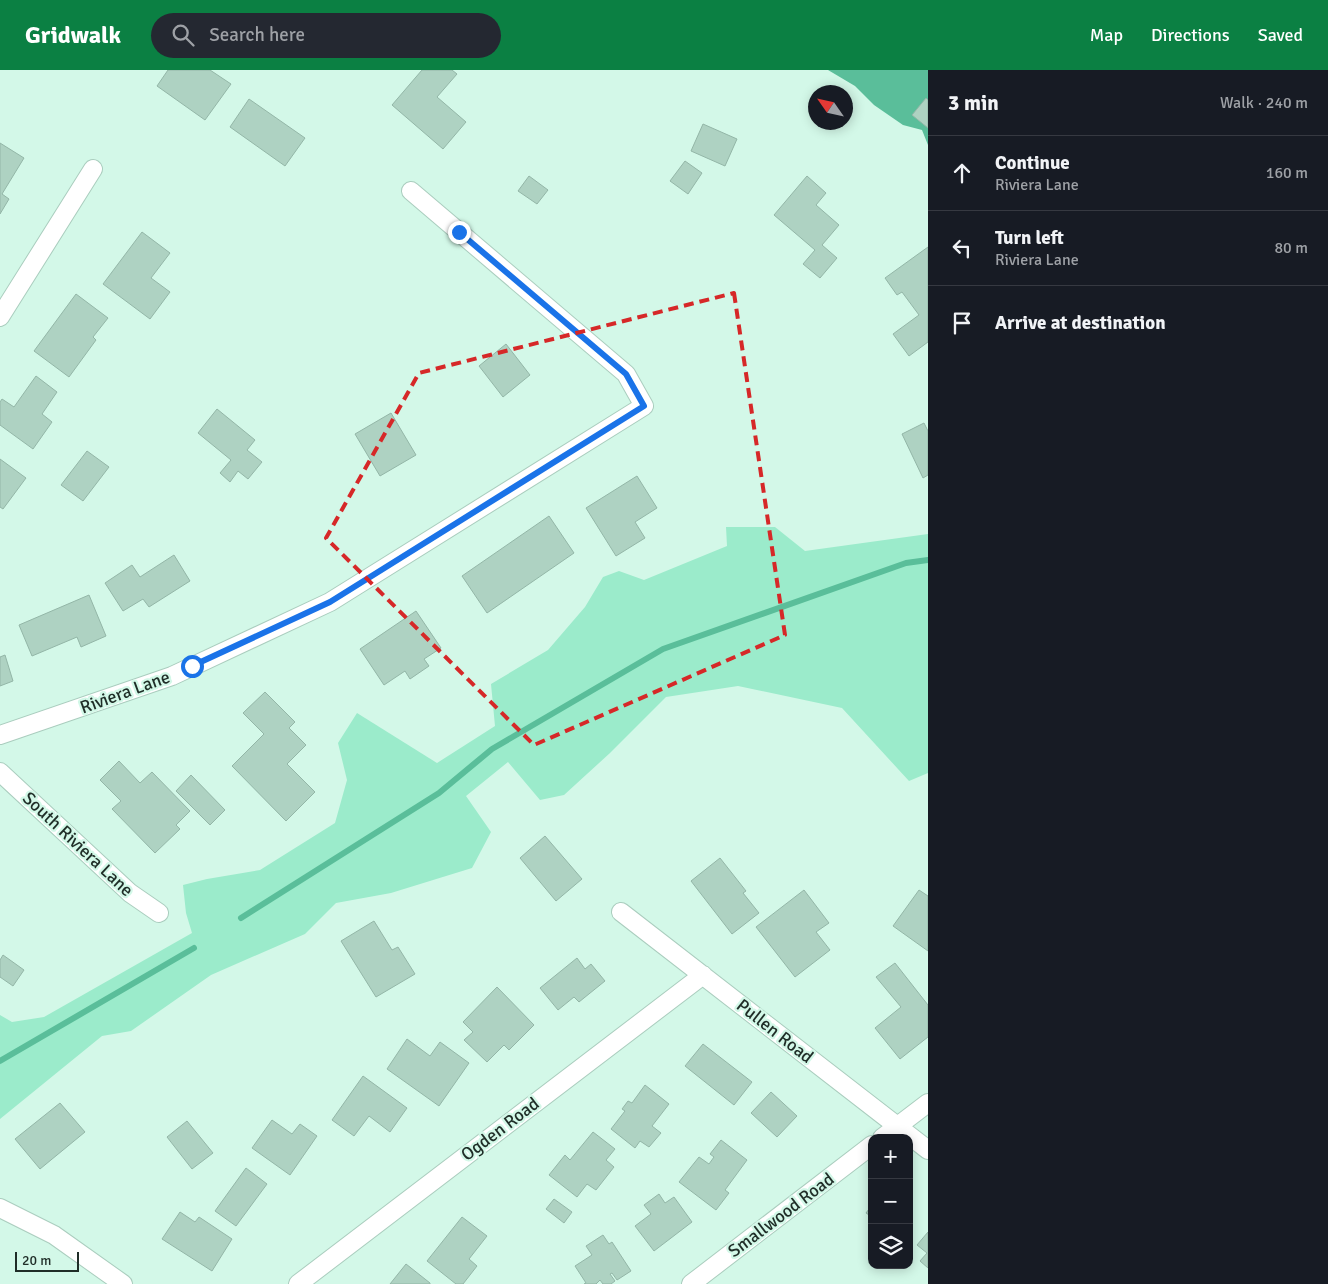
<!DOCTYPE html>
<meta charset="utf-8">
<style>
body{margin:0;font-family:Signika,sans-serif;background:#242831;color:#f1f3f6}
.controls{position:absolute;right:15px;bottom:15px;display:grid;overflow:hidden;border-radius:10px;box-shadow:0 2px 12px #0003}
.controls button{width:45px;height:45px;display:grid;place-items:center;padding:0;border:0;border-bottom:1px solid #363941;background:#171b24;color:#f1f3f6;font:25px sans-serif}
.compass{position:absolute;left:808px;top:15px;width:45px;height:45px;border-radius:50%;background:#171b24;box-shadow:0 2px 12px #0003;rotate:304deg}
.scale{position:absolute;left:15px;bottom:12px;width:64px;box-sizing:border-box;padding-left:5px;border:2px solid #1f2d27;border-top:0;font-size:14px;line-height:18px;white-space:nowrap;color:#1f2d27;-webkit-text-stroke:4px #d3f8e8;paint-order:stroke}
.stop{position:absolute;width:15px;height:15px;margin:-11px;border:4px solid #1a73e8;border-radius:50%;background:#fff}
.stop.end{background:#1a73e8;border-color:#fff;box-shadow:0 1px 5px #0008}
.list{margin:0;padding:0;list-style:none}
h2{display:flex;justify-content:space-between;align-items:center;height:65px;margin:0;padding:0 20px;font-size:21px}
h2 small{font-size:16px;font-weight:400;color:#9ea1a6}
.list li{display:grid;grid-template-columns:32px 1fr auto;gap:15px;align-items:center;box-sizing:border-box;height:75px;padding:0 20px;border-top:1px solid #363941}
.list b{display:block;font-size:19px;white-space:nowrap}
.list p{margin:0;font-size:16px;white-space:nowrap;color:#9ea1a6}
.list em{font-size:16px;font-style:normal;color:#9ea1a6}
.icon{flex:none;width:28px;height:28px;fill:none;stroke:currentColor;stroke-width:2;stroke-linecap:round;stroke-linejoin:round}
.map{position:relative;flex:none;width:928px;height:1214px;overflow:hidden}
header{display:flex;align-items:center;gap:30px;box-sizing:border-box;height:70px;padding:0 25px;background:#0b8043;color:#fff}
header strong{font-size:24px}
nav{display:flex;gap:28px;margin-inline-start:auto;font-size:18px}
.search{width:350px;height:45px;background:#242831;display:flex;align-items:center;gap:12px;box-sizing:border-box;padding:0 18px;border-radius:28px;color:#9ea1a6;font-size:19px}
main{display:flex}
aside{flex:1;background:#171b24}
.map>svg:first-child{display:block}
.green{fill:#9bebcb}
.water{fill:#5abe9a}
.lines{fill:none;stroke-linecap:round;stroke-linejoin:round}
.stream{stroke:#5abe9a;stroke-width:6}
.building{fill:#aed2c2;stroke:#93b6a7}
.street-casing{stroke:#aacdbe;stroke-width:20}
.street{stroke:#fff;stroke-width:18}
.route{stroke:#1a73e8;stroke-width:6}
.marked{fill:none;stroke:#d62828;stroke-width:4;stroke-dasharray:10 6;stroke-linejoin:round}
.labels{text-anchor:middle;stroke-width:4.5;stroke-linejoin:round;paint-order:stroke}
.street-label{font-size:18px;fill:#1f2d27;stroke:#d3f8e8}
</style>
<header>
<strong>Gridwalk</strong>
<div class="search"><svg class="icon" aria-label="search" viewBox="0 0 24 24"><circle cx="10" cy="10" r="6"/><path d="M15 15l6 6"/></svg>Search here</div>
<nav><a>Map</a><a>Directions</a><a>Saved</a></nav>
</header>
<main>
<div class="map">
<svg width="928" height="1214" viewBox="0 0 928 1214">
<rect width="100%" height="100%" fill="#d3f8e8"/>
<path class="green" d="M726,457H775L805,481L928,464V703L909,711L842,638L738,616L666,627L610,683L564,725L540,730L508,692L466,726L491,762L472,798L391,823L336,833L305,864L211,905L131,961L102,966L0,1049V945L12,952L44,947L192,863L186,843L183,815L207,809L260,800L335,753L347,710L338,673L357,643L437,693L495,656L491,614L548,580L585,537L603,507L619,501L644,510L727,476Z"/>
<path class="water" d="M828,0H928V75L922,60L903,55L874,35L855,16Z"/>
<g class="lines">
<path class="stream" d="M241,848L439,723L492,679L663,579L906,493L928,490
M0,991L194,878"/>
</g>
<path class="building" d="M168,0H210L231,14L205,50L157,16Z
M422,0H452L457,4L437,27L466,52L443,79L392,35Z
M926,28L928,30V58L912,45Z
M249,29L305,68L285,96L230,57Z
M703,54L737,69L725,96L691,81Z
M0,73L24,88L2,124L9,129L0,144Z
M685,91L702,103L688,124L670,111Z
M529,106L548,120L537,134L518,121Z
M807,106L826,123L816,135L839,155L822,175L837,188L820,208L803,194L815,180L774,145Z
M142,162L170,183L151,208L170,222L150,249L103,214Z
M928,177V272L909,286L893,264L919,245L902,222L897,225L885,208Z
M76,224L108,248L93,267L96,270L69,307L34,281Z
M506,274L530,305L503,327L479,296Z
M36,306L57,322L42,344L52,352L33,379L0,355V332L2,329L14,337Z
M217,339L255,370L247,380L262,392L248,409L238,401L230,412L220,403L231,390L198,363Z
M391,343L416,385L380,406L355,364Z
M924,353L928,361V405L923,408L902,364Z
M87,381L109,397L83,431L61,415Z
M0,389L26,408L3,439L0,437Z
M637,406L657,438L635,452L645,468L616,486L586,438Z
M549,446L574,483L487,543L462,506Z
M174,485L190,511L149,537L143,529L123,541L105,513L132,495L140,507Z
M89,525L106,566L81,577L77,567L32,586L19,555Z
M416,541L441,578L424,589L429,596L410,609L405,601L384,615L360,579Z
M5,585L13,611L0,616V587Z
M265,622L295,652L289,658L306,675L287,694L315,722L286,751L232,696L264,664L243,643Z
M119,691L140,713L152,702L190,741L176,755L180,759L155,783L112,739L121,731L100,710Z
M191,705L225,740L210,755L176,721Z
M545,766L582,809L556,831L520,788Z
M720,788L746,821L743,823L759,843L732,864L691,811Z
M804,820L829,853L816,862L830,880L795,907L756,857Z
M919,820L928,826V881L893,856Z
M374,851L392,880L398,877L415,904L376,927L341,871Z
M3,885L24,900L13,916L0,907V890Z
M577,888L585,899L591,894L605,911L579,932L574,927L558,940L540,918Z
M895,893L928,935V967L900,989L875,958L901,937L876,907Z
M497,917L534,955L509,980L504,975L487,992L464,970L473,962L463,952Z
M407,969L430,986L440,972L469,993L439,1036L387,999Z
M703,974L752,1012L734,1035L685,996Z
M363,1006L407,1038L390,1062L369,1046L354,1066L332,1050Z
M645,1015L669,1034L652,1056L661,1063L649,1077L640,1071L635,1078L611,1059L625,1041L622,1039L628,1031L632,1033Z
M771,1022L797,1046L777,1067L751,1043Z
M60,1033L85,1062L40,1099L15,1069Z
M272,1050L292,1064L300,1054L317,1066L290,1105L252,1078Z
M187,1051L213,1083L192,1099L167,1067Z
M593,1062L615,1079L606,1090L614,1097L596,1120L587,1114L577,1127L549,1105L565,1085L570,1090Z
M721,1070L747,1090L725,1120L729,1123L716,1140L679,1112L699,1087L709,1094L714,1087L710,1084Z
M246,1098L267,1114L236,1156L215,1141Z
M659,1124L665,1133L674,1127L692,1152L654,1181L635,1156L651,1144L644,1135Z
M554,1129L572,1142L564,1153L546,1139Z
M872,1135V1147L866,1143Z
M180,1142L195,1152L199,1147L232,1169L212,1201L162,1169Z
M462,1147L487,1166L469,1189L477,1196L463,1214H456L427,1191Z
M928,1162V1198L920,1191L927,1183L917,1175Z
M603,1165L609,1174L612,1172L631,1201L617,1210L612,1203L610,1204L615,1211L611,1214H603L600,1210L596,1214H584L586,1213L575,1196L592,1185L586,1176Z
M406,1194L430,1213V1214H390Z"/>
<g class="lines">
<defs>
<path id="street" d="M0,247L93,99
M0,665L172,606L330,532L644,336L626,304L411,121
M0,702L130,823L159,843
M621,842L928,1080
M882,1068L928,1033
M0,1138L54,1165L123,1214
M298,1214L703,905
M691,1214L872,1075"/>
</defs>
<use href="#street" class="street-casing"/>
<use href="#street" class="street"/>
</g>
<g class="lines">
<path class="route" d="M192,596L330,532L644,336L626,304L459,162"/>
</g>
<path class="marked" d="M734,223L785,565L534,675L326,468L419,303Z"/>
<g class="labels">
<g class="street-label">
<text transform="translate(125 622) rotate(-20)" y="6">Riviera Lane</text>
<text transform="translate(78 774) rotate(43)" y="6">South Riviera Lane</text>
<text transform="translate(775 961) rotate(38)" y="6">Pullen Road</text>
<text transform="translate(500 1059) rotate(-37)" y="6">Ogden Road</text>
<text transform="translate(781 1145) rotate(-37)" y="6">Smallwood Road</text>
</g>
</g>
</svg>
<div class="controls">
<button>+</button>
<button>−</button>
<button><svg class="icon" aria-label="layers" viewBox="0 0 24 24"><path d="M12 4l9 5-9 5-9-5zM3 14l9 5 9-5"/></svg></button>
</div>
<svg class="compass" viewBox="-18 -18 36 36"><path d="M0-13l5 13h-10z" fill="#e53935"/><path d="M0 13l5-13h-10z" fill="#9ea1a6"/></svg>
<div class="scale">20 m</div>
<div class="stop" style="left:192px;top:596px"></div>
<div class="stop end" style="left:459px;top:162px"></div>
</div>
<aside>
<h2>3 min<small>Walk · 240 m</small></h2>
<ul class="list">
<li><svg class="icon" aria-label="ahead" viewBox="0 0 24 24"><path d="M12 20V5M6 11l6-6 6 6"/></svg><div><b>Continue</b><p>Riviera Lane</p></div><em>160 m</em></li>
<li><svg class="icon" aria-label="left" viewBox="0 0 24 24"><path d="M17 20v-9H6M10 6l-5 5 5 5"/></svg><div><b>Turn left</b><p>Riviera Lane</p></div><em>80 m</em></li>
<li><svg class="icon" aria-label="arrive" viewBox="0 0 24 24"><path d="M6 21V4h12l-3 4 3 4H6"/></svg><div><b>Arrive at destination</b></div></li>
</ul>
</aside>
</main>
